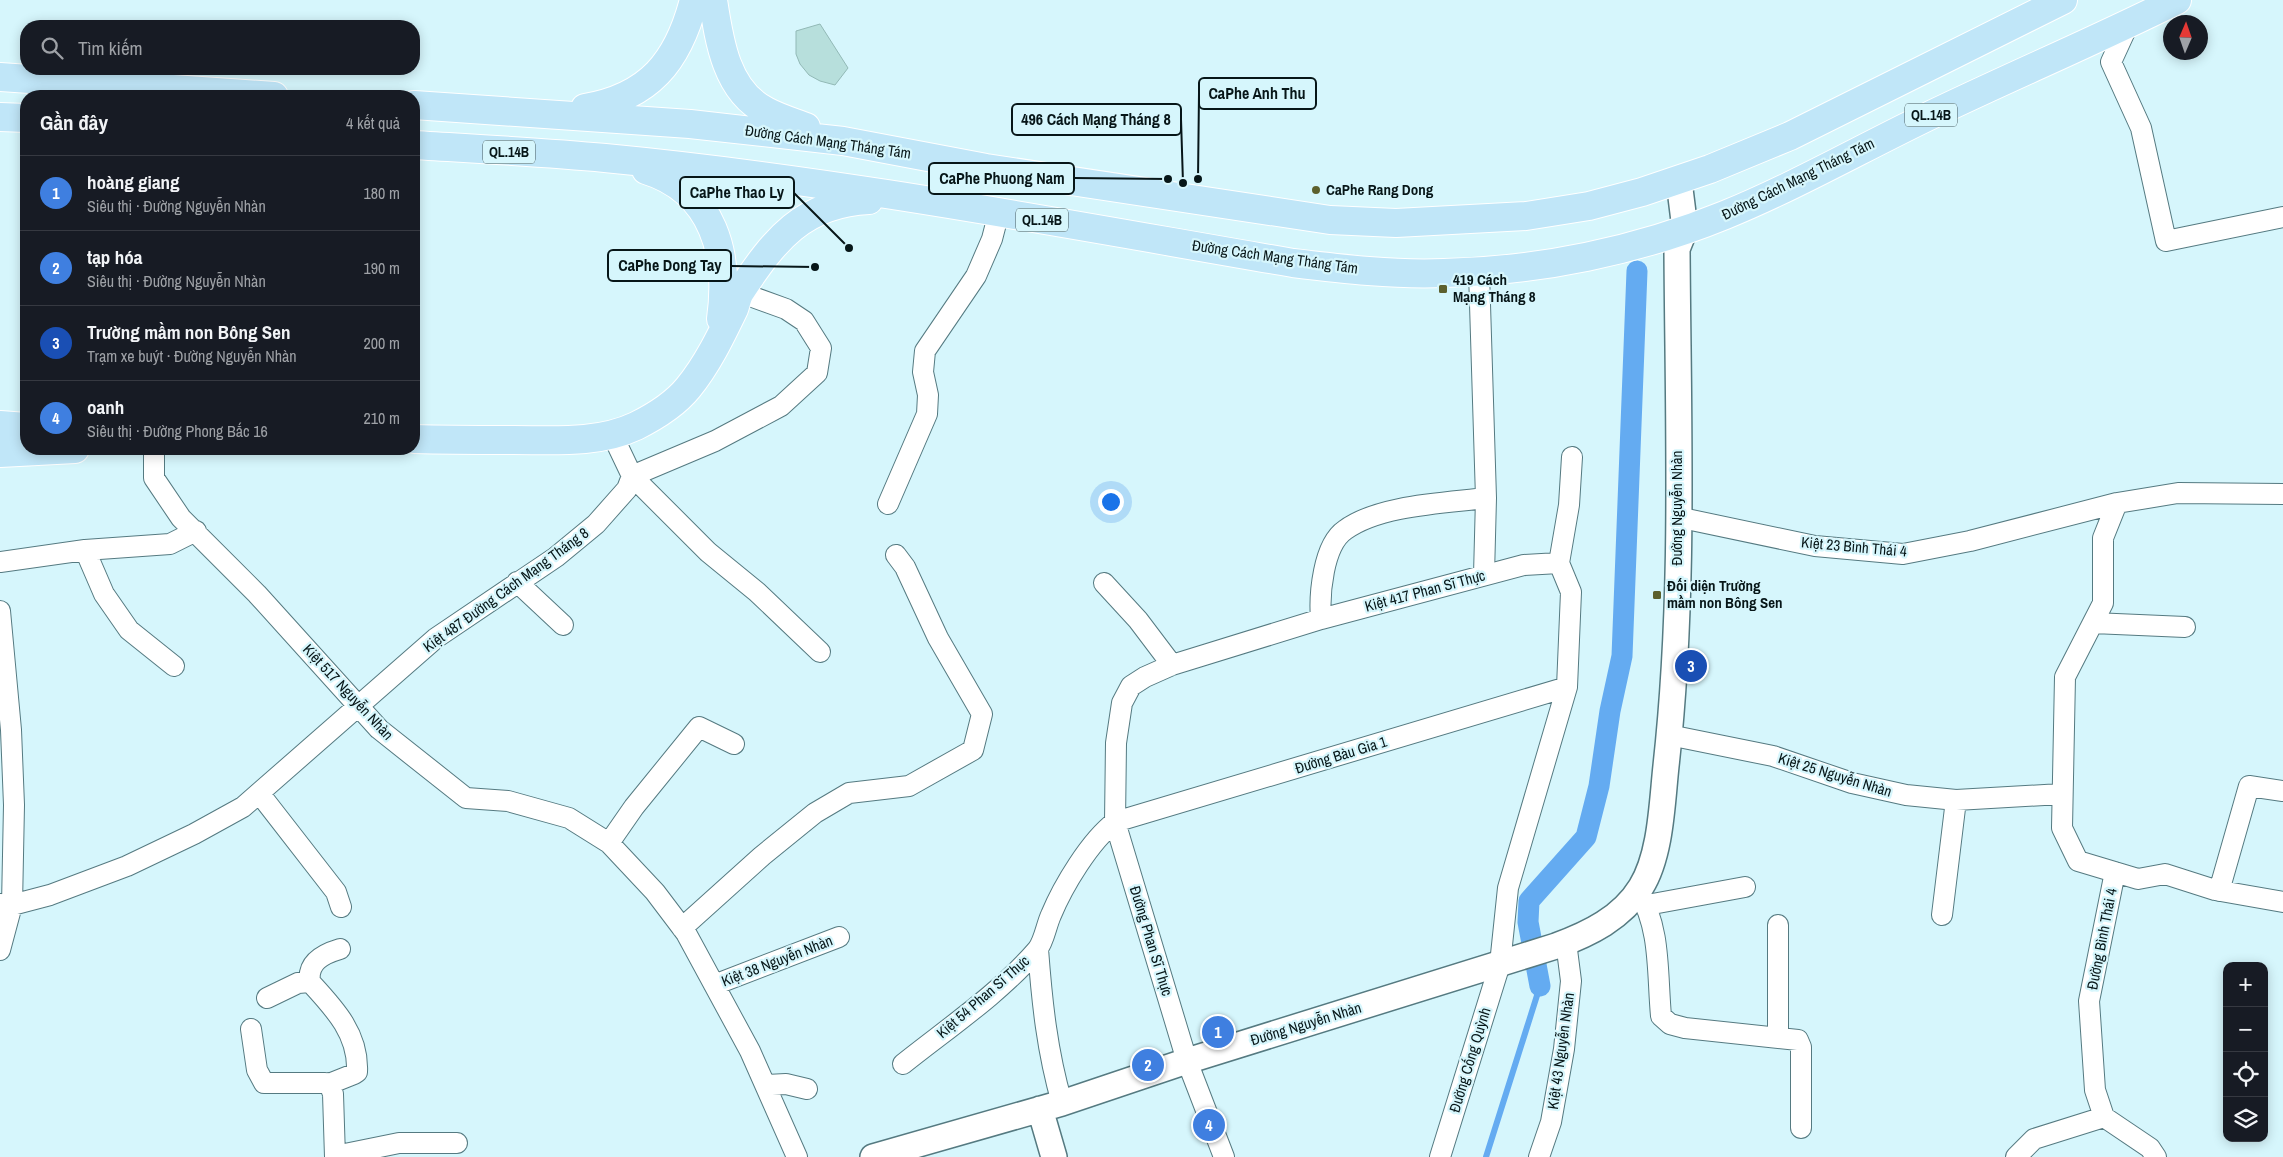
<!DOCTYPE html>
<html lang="vi">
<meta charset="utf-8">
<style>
body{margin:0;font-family:"Archivo Narrow",sans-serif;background:#20242c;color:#f1f3f6}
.controls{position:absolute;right:15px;bottom:15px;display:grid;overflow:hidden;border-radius:10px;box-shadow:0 2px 12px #0003}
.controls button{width:45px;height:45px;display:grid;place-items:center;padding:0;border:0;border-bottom:1px solid #363941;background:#171b24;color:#f1f3f6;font:25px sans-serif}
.compass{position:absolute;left:2163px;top:15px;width:45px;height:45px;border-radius:50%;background:#171b24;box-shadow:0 2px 12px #0003;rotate:2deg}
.you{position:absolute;left:1110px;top:501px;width:18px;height:18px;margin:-12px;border:4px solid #fff;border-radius:50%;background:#1a73e8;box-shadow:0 0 0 8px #1a73e833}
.badge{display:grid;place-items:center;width:32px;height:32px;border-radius:50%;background:#aeb19c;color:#fff;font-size:16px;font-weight:700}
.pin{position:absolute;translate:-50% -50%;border:2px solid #fff;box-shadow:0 1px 5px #0006}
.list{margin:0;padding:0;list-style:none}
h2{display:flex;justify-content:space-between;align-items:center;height:65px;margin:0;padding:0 20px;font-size:21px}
h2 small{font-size:16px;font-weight:400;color:#9ea1a6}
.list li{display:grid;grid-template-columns:32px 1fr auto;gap:15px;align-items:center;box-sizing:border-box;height:75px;padding:0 20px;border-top:1px solid #363941}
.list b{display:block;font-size:19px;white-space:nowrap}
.list p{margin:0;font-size:16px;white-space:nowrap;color:#9ea1a6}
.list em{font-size:16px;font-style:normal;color:#9ea1a6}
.icon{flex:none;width:28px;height:28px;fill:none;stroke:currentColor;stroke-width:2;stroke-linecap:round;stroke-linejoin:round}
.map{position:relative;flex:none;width:2283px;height:1157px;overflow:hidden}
.search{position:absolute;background:#171b24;box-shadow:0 2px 12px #0003;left:20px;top:20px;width:400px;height:55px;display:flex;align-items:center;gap:12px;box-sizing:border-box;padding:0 18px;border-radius:20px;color:#9ea1a6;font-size:19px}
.panel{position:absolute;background:#171b24;box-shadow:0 2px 12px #0003;left:20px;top:90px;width:400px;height:365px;border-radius:20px}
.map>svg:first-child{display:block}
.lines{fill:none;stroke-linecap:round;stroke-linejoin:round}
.stream{stroke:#64abf1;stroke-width:6}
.canal{stroke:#64abf1;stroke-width:21}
.building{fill:#b7dfdc;stroke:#92b9b6}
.minor-casing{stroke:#557a81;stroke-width:22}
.tertiary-casing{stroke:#557a81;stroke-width:28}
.trunk-casing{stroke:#fff;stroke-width:30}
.minor{stroke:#fff;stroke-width:20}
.tertiary{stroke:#fff;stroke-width:25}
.trunk{stroke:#c0e6f8;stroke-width:28}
.poi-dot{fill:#5c602d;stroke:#d6f6fc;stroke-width:2}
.labels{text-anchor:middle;stroke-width:4.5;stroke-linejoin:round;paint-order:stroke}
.shield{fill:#d6f6fc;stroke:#45595c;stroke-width:1}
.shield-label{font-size:14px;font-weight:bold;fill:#071618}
.street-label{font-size:15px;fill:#071618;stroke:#d6f6fc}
.poi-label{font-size:15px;font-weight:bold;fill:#071618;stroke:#d6f6fc;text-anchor:start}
.leader{fill:none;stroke:#071618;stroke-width:2}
.callout-dot{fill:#071618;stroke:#d6f6fc;stroke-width:2}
.callout{fill:#d6f6fc;stroke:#071618;stroke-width:2}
.callout-label{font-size:16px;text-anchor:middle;font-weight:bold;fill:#071618}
</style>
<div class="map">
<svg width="2283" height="1157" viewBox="0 0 2283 1157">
<rect width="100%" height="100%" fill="#d6f6fc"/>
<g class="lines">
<path class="stream" d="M1486,1157L1540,986"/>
<path class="canal" d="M1540,986L1528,922L1529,901L1586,837L1599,786L1610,711L1622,656L1637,271"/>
</g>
<path class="building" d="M820,24L848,68L835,85L820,81L809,75L800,64L796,54V31Z"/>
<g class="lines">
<defs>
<path id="minor" d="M2128,25L2111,62L2141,128L2166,241L2283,217
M1479,272L1486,498L1484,575
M612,434L632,476L708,552L757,592L820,652
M154,449V478L181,518L257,594L379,729L466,798L508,801L569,818L609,843L655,892L686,933L750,1051L797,1157
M632,476L715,441L781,406L817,373L821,348L804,321L786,309L739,292
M2117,503L2103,538V603L2065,677L2062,828L2078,861L2138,879L2165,874L2215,890L2283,902
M888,504L927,414L928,395L923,372L925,351L976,276L992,239L999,212
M1677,517L1815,546L1903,554L1970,541L2117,503L2178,493L2283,494
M85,550L170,544L196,531
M0,562L85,550L104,594L129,630L174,666
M1559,563L1569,505L1572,457
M517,582L563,625
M1104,583L1138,620L1172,665
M0,611L11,730L14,805L12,905L0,950
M1321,619C1319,595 1323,545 1345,530C1379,505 1445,503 1486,498
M2093,623L2185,627
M1669,735L1773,756L1852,783L1906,795L1956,800L2061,794
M259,793L336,892L341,907
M609,843L634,807L699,727L734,744
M2115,872L2089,1001L2095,1090L2104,1117L2150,1148L2156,1157
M1638,891C1661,928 1657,973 1661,1016L1670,1024L1685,1028L1798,1040L1801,1047V1128
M2219,891L2249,786L2283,791
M0,904L12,905L50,895L127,866L194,834L243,807L436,638L556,557L596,524L627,489L632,476
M1647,905L1745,887
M1942,915L1956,800
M682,928L762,856L815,813L849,793L909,786L973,750L982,714L938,638L905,567L896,555
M1038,949C1042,1002 1047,1051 1062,1103
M714,985L839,937
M267,998L298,983L310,982
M251,1029L257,1070L264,1083H325L330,1086L333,1094L335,1157
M1778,1037V925
M903,1064C948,1028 999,994 1037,950C1044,942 1046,926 1051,915C1063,886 1090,841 1115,822L1567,687
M329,1084L354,1074L357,1072C359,1034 334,1008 310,982C307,962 323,954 340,949
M767,1085L786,1084L807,1089
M335,1156L399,1143H457
M1224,1157L1187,1061L1115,822L1116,743L1122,703L1131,686L1145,677L1172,665L1321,619L1524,565L1559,563
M1440,1157L1500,964L1508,888L1567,687L1571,592L1559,563
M1539,1157L1551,1122L1564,1049L1571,981L1566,942
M2016,1157L2034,1139L2104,1117"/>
<path id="tertiary" d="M1040,1109L1054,1157
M873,1157L1062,1103L1187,1061L1556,946C1589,934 1622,918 1641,887C1661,855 1662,803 1666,766C1685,595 1678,421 1677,249L1685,229L1679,181"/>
<path id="trunk" d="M713,0C719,40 726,91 766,111C779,118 793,122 806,127
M0,77L274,96
M414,105L690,124L843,141L986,168L1330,220L1396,223L1526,216L1589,206L1642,192L1710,169L1790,136L2063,0
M585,108C649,97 678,62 694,0
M0,117L26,118
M414,145C477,149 542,152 605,158C836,180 1065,224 1293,263C1343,269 1394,275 1444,273C1539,271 1637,251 1725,215C1796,186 1864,147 1933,114C2014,75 2097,40 2177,0
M646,170C714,191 730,255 721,319
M0,425L26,427
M414,439C447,440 480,440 513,440C553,440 598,444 636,426C654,417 675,404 688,388C707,365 721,336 734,309C736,304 737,297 740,292C774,240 803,203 869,200
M0,453L75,449"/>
</defs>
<use href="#minor" class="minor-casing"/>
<use href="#tertiary" class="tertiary-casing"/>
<use href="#trunk" class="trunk-casing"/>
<use href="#minor" class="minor"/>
<use href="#tertiary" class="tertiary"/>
<use href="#trunk" class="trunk"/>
</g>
<g class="poi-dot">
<circle cx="1316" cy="190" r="5"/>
<rect x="1438" y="284" width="10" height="10" rx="2.5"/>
<rect x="1652" y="590" width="10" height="10" rx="2.5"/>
</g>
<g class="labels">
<g class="shield">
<rect x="1905" y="103.5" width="52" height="23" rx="4"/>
<rect x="483" y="140.5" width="52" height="23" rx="4"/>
<rect x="1016" y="208.5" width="52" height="23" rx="4"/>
</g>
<g class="shield-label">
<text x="1931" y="120">QL.14B</text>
<text x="509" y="157">QL.14B</text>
<text x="1042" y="225">QL.14B</text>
</g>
<g class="street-label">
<text transform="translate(828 142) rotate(8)" y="5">Đường Cách Mạng Tháng Tám</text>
<text transform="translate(1798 179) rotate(-26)" y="5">Đường Cách Mạng Tháng Tám</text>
<text transform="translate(1275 257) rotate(8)" y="5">Đường Cách Mạng Tháng Tám</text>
<text transform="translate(1677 508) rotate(-90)" y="5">Đường Nguyễn Nhàn</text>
<text transform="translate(1854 547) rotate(5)" y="5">Kiệt 23 Bình Thái 4</text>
<text transform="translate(506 590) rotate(-36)" y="5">Kiệt 487 Đường Cách Mạng Tháng 8</text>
<text transform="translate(1425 591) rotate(-15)" y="5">Kiệt 417 Phan Sĩ Thực</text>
<text transform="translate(348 692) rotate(47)" y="5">Kiệt 517 Nguyễn Nhàn</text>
<text transform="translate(1341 755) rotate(-17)" y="5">Đường Bàu Gia 1</text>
<text transform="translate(1835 775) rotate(17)" y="5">Kiệt 25 Nguyễn Nhàn</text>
<text transform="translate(2102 939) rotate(-79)" y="5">Đường Bình Thái 4</text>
<text transform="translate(1151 941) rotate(73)" y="5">Đường Phan Sĩ Thực</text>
<text transform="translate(777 961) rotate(-21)" y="5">Kiệt 38 Nguyễn Nhàn</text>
<text transform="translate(983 997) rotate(-41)" y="5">Kiệt 54 Phan Sĩ Thực</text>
<text transform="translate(1306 1024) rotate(-17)" y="5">Đường Nguyễn Nhàn</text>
<text transform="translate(1561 1051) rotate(-82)" y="5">Kiệt 43 Nguyễn Nhàn</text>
<text transform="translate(1470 1060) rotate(-73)" y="5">Đường Cống Quỳnh</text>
</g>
<g class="poi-label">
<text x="1326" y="195">CaPhe Rang Dong</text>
<text x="1453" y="285">419 Cách<tspan x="1453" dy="17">Mạng Tháng 8</tspan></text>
<text x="1667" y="591">Đối diện Trường<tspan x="1667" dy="17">mầm non Bông Sen</tspan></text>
</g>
</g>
<path class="leader" d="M1198 179L1199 93M1183 183L1181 119M1168 179L1074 178M849 248L794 193M815 267L731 266"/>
<g class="callout-dot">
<circle cx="1198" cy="179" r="5"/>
<circle cx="1183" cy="183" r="5"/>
<circle cx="1168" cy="179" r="5"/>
<circle cx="849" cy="248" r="5"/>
<circle cx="815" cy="267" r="5"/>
</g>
<g class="callout">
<rect x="1199" y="78" width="117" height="31" rx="5"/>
<rect x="1012" y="104" width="169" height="31" rx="5"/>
<rect x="929" y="163" width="145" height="31" rx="5"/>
<rect x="680" y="177" width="114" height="31" rx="5"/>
<rect x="608" y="250" width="123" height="31" rx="5"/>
</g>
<g class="callout-label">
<text x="1257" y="99">CaPhe Anh Thu</text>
<text x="1096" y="125">496 Cách Mạng Tháng 8</text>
<text x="1002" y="184">CaPhe Phuong Nam</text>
<text x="737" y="198">CaPhe Thao Ly</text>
<text x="670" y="271">CaPhe Dong Tay</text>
</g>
</svg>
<div class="controls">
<button>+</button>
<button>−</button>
<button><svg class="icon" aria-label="locate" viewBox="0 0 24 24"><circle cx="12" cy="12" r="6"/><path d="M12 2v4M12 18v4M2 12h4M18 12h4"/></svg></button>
<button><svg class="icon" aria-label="layers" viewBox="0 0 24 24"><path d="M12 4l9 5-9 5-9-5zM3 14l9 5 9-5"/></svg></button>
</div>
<svg class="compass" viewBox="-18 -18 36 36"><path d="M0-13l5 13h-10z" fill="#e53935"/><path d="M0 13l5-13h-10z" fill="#9ea1a6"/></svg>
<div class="you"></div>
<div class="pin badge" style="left:1218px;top:1032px;background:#3f7fe0">1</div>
<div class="pin badge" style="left:1148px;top:1065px;background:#3f7fe0">2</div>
<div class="pin badge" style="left:1691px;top:666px;background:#1a4fb4">3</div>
<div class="pin badge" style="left:1209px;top:1125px;background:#3f7fe0">4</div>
<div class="search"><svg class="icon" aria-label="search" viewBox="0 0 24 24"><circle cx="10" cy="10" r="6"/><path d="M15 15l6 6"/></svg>Tìm kiếm</div>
<section class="panel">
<h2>Gần đây<small>4 kết quả</small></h2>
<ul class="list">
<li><span class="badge" style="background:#3f7fe0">1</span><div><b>hoàng giang</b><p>Siêu thị · Đường Nguyễn Nhàn</p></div><em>180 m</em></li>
<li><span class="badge" style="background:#3f7fe0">2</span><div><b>tạp hóa</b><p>Siêu thị · Đường Nguyễn Nhàn</p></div><em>190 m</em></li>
<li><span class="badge" style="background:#1a4fb4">3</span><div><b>Trường mầm non Bông Sen</b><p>Trạm xe buýt · Đường Nguyễn Nhàn</p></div><em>200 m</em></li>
<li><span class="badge" style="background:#3f7fe0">4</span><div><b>oanh</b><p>Siêu thị · Đường Phong Bắc 16</p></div><em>210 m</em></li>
</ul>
</section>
</div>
